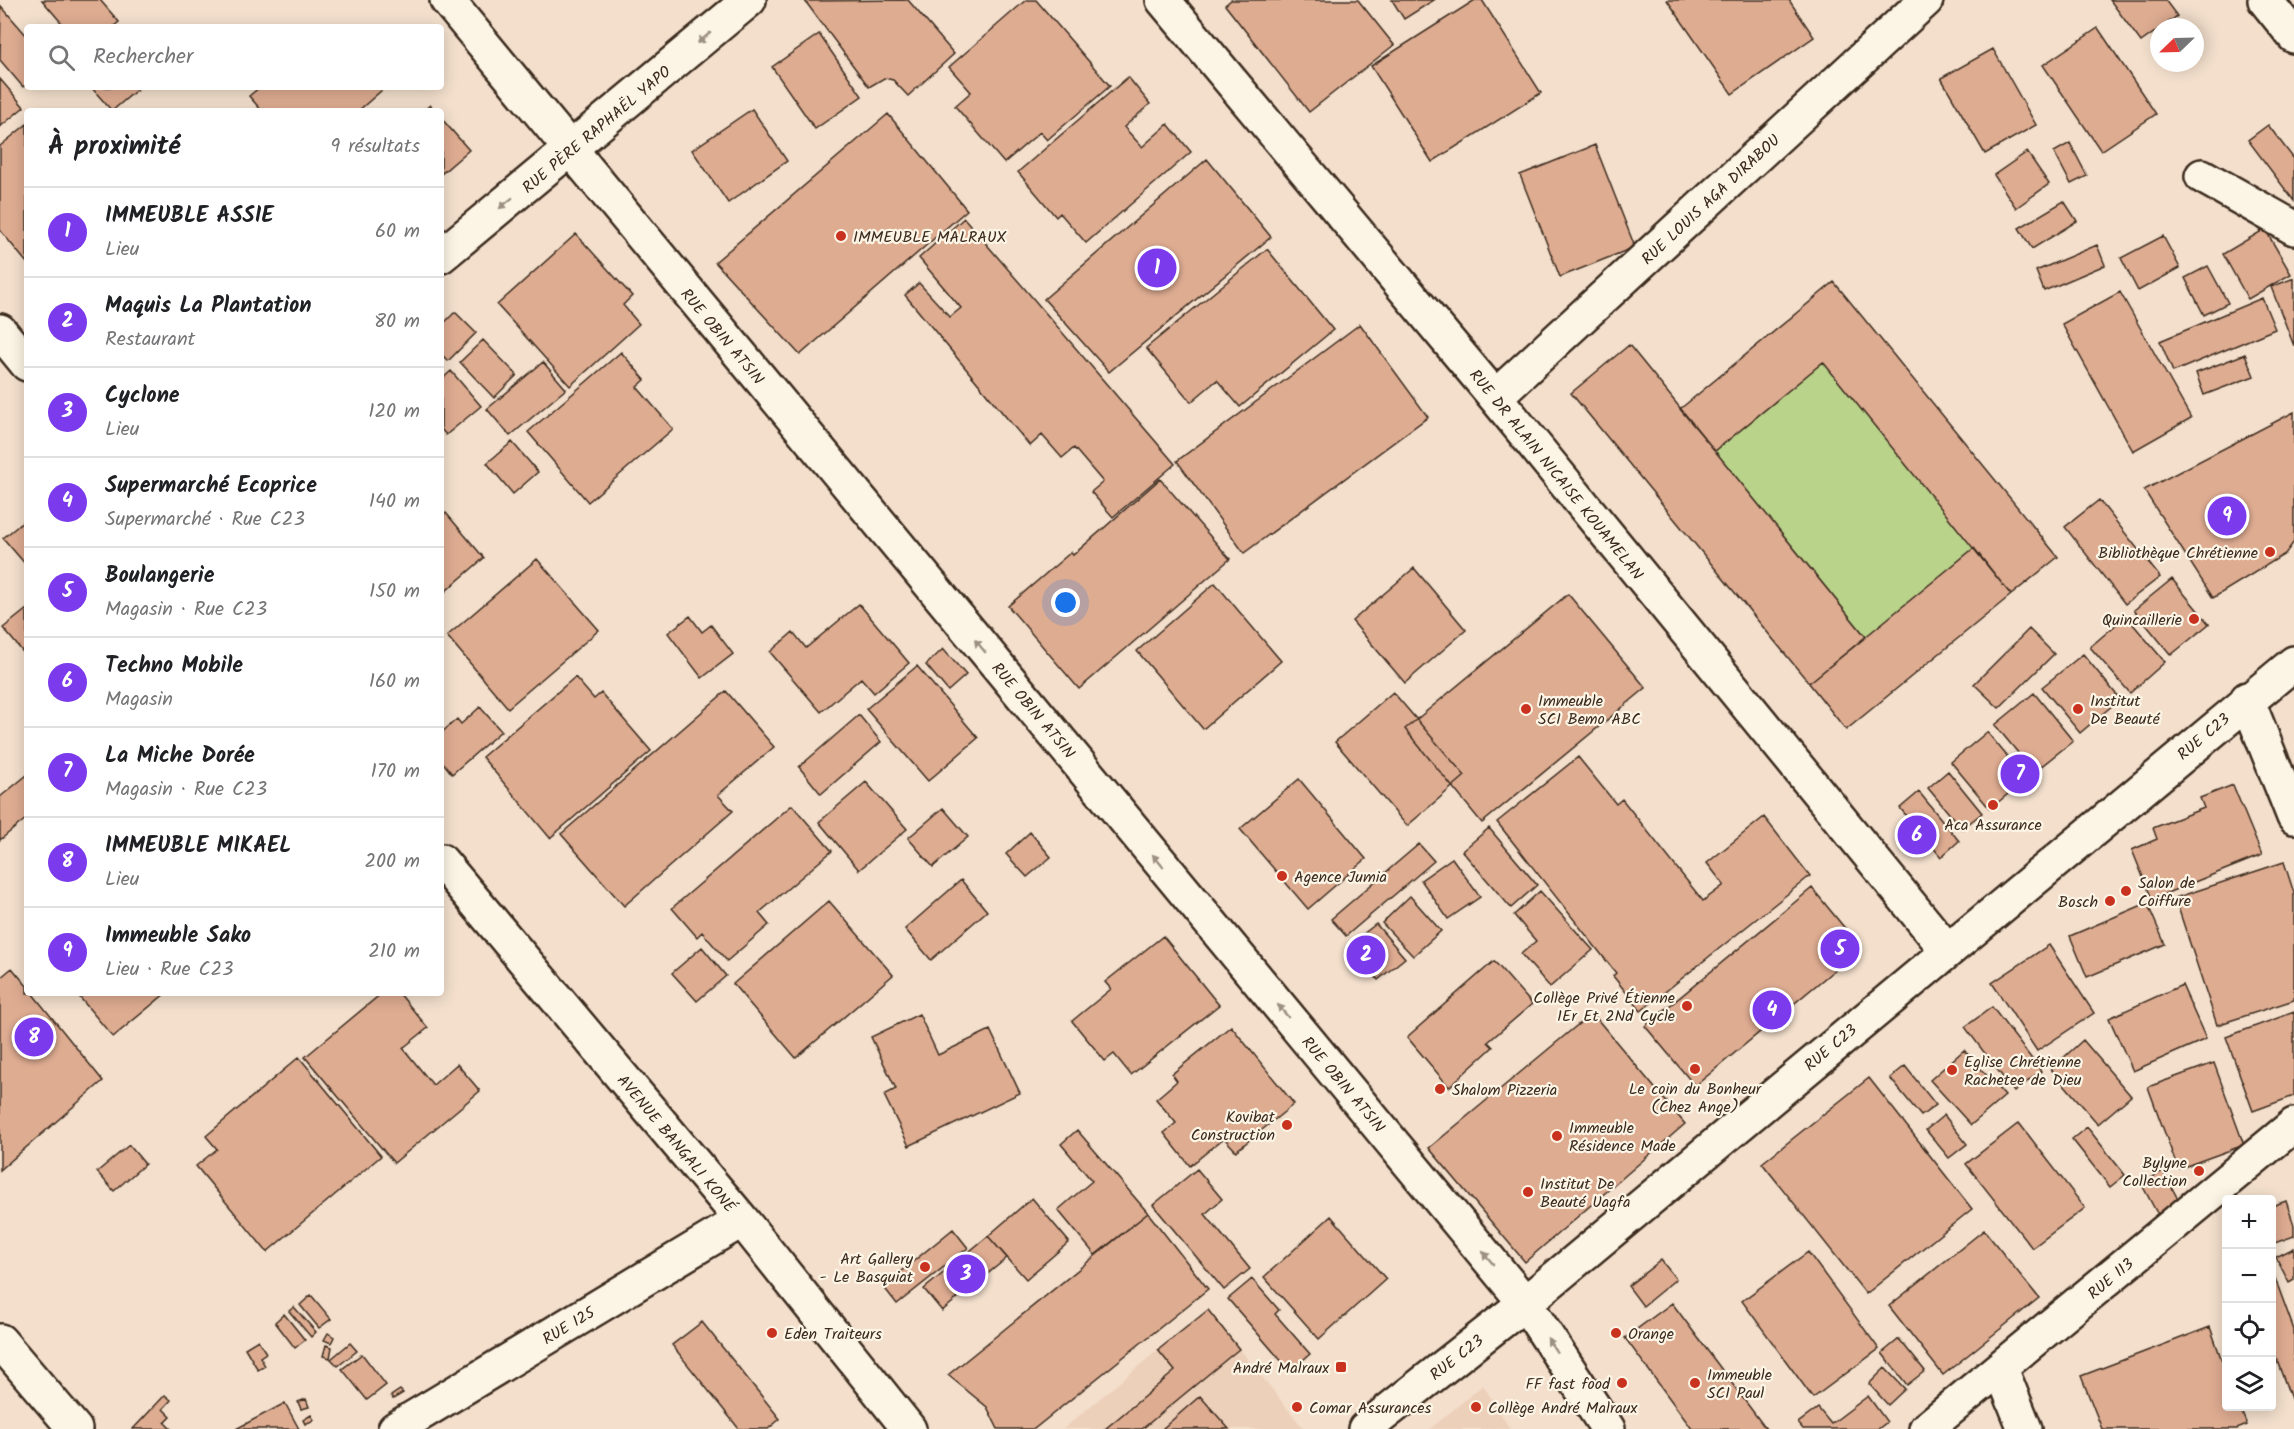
<!DOCTYPE html>
<html lang="fr">
<meta charset="utf-8">
<style>
body{margin:0;font-family:Kalam,sans-serif;background:#f2f2f2;color:#202124}
.controls{position:absolute;right:18px;bottom:18px;display:grid;overflow:hidden;border-radius:6px;box-shadow:0 3px 15px #0003}
.controls button{width:54px;height:54px;display:grid;place-items:center;padding:0;border:0;border-bottom:2px solid #e0e0e0;background:#fff;color:#202124;font:30px sans-serif}
.compass{position:absolute;left:2150px;top:18px;width:54px;height:54px;border-radius:50%;background:#fff;box-shadow:0 3px 15px #0003;rotate:247deg}
.you{position:absolute;left:1066px;top:603px;width:21px;height:21px;margin:-15px;border:4px solid #fff;border-radius:50%;background:#1a73e8;box-shadow:0 0 0 9px #1a73e833}
.badge{display:grid;place-items:center;width:39px;height:39px;border-radius:50%;background:#7c3aed;color:#fff;font-size:20px;font-weight:700}
.pin{position:absolute;translate:-50% -50%;border:3px solid #fff;box-shadow:0 2px 6px #0006}
.list{margin:0;padding:0;list-style:none}
h2{display:flex;justify-content:space-between;align-items:center;height:78px;margin:0;padding:0 24px;font-size:26px}
h2 small{font-size:20px;font-weight:400;color:#757577}
.list li{display:grid;grid-template-columns:39px 1fr auto;gap:18px;align-items:center;box-sizing:border-box;height:90px;padding:0 24px;border-top:2px solid #e0e0e0}
.list b{display:block;font-size:22px;white-space:nowrap}
.list p{margin:0;font-size:20px;white-space:nowrap;color:#757577}
.list em{font-size:20px;font-style:normal;color:#757577}
.icon{flex:none;width:33px;height:33px;fill:none;stroke:currentColor;stroke-width:2;stroke-linecap:round;stroke-linejoin:round}
.map{position:relative;flex:none;width:2294px;height:1429px;overflow:hidden}
.search{position:absolute;background:#fff;box-shadow:0 3px 15px #0003;left:24px;top:24px;width:420px;height:66px;display:flex;align-items:center;gap:15px;box-sizing:border-box;padding:0 21px;border-radius:6px;color:#757577;font-size:22px}
.panel{position:absolute;background:#fff;box-shadow:0 3px 15px #0003;left:24px;top:108px;width:420px;height:888px;border-radius:6px}
.map>svg:first-child{display:block}
.built{fill:#edd0ba}
.green{fill:#bad38a;stroke:#7a7e54;stroke-width:1.5}
.building{fill:#deac91;stroke:#3b2a1e;stroke-width:1.5}
.lines{fill:none;stroke-linecap:round;stroke-linejoin:round}
.minor-casing{stroke:#3b2a1e;stroke-width:38}
.major-casing{stroke:#3b2a1e;stroke-width:38}
.minor{stroke:#fcf5e5;stroke-width:33}
.major{stroke:#fcf5e5;stroke-width:33}
.oneway{fill:#9c9082}
.poi-dot{fill:#c8321e;stroke:#fcf5e5;stroke-width:2}
.labels{text-anchor:middle;stroke-width:4.5;stroke-linejoin:round;paint-order:stroke}
.street-label{font-size:16px;fill:#3b2a1e;stroke:#fcf5e5}
.poi-label{font-size:16px;fill:#3b2a1e;stroke:#fcf5e5;text-anchor:start}
</style>
<div class="map">
<svg width="2294" height="1429" viewBox="0 0 2294 1429">
<rect width="100%" height="100%" fill="#f3dfcc"/>
<filter id="ink" filterUnits="userSpaceOnUse"><feTurbulence type="fractalNoise" baseFrequency=".0167" numOctaves="2"/><feDisplacementMap in="SourceGraphic" scale="12" xChannelSelector="R" yChannelSelector="G"/><feConvolveMatrix kernelMatrix="1 2 1 2 8 2 1 2 1" color-interpolation-filters="sRGB"/></filter>
<g filter="url(#ink)">
<path class="built" d="M1208,1310L1304,1429H1063L1158,1350Z
M1483,1385L1510,1429H1430Z"/>
<path class="green" d="M1823,362L1974,548L1866,637L1715,451Z"/>
<path class="building" d="M42,0H100L119,22L113,27H65Z
M908,0L954,54L908,96L893,80L884,78L869,87L805,1Z
M1026,0H1036L1110,86L1047,140L1040,132L1004,163L955,106L971,92L949,67Z
M1231,0H1358L1394,45L1309,112L1225,5Z
M1392,0H1434L1404,19Z
M1475,0H1482L1541,93L1432,162L1371,66Z
M1667,0H1789L1814,37L1732,94Z
M2110,0H2165L2177,16L2141,42Z
M1,6L27,36V83L23,87L0,60Z
M2098,28L2156,114L2101,151L2043,65Z
M819,34L862,96L815,129L772,67Z
M1993,49L2036,125L1985,154L1941,78Z
M1128,77L1150,104L1124,127L1142,147L1168,124L1191,152L1086,243L1060,213L1056,217L1018,172Z
M0,79L24,107L0,127Z
M91,87H140L112,111Z
M260,87H379L382,90L358,111H262L249,96Z
M430,105L435,111H423Z
M752,109L787,161L728,203L692,150Z
M888,114L967,210L800,355L715,262Z
M441,118L469,150L441,174Z
M27,124V263L0,230V146Z
M2268,125L2294,159V201L2248,140Z
M2070,143L2087,176L2071,184L2054,152Z
M1595,145L1635,247L1560,277L1520,175Z
M2027,152L2049,184L2016,208L1994,175Z
M1207,159L1271,237L1109,372L1044,299Z
M2064,201L2077,221L2032,249L2019,228Z
M964,218L1175,464L1113,517L1091,492L1103,482L1074,448L1062,458L1042,435L1030,446L905,295L919,283L950,317L961,308L919,258Z
M2265,229L2291,274L2248,299L2223,254Z
M576,234L632,296L623,305L639,324L570,386L497,305Z
M2163,236L2180,268L2138,291L2121,258Z
M2097,245L2105,265L2044,291L2036,271Z
M1267,249L1333,330L1240,407L1217,380L1191,402L1146,348Z
M2208,266L2228,303L2204,315L2185,278Z
M2294,278V346L2271,287Z
M1834,282L2058,557L2011,595L1823,362L1715,451L1680,409Z
M2120,292L2191,418L2133,451L2062,324Z
M2262,298L2275,329L2173,372L2160,341Z
M455,312L476,333L448,361L441,354V326Z
M1360,324L1428,417L1244,553L1177,461Z
M483,340L517,375L494,398L460,362Z
M1629,345L1866,637L1809,683L1571,393Z
M621,352L645,380L637,387L673,429L588,502L528,432Z
M2245,354L2254,376L2204,395L2196,373Z
M543,362L566,389L510,436L487,409Z
M451,371L481,406L446,435L441,429V380Z
M2294,412V542L2285,554L2213,598L2144,490Z
M512,442L538,472L513,494L487,463Z
M1160,479L1230,559L1079,689L1008,606L1071,552L1073,555Z
M2099,500L2160,577L2125,604L2065,527Z
M446,513L484,558L441,595V517Z
M23,522L27,527V566L3,538Z
M1974,548L2011,595L1846,730L1809,683Z
M537,559L599,630L508,708L447,636Z
M1414,568L1466,630L1405,683L1352,621Z
M2172,579L2209,624L2171,655L2134,610Z
M1215,583L1281,661L1203,729L1137,651Z
M1568,594L1646,688L1482,823L1405,729Z
M859,604L909,663L874,693L861,678L821,712L770,652L793,632L806,648Z
M27,609V657L3,628Z
M690,616L702,632L711,625L733,654L702,678L668,633Z
M2126,616L2165,662L2130,693L2090,647Z
M2029,629L2054,654L1999,708L1974,684Z
M943,649L966,675L948,691L926,665Z
M2083,654L2120,699L2080,733L2042,687Z
M917,666L978,738L928,781L866,709Z
M575,677L594,699L601,693L651,751L550,838L482,757Z
M726,691L774,747L718,795L733,811L624,906L561,834Z
M1393,692L1465,776L1407,826L1335,742Z
M2034,693L2073,741L2034,772L1995,725Z
M480,707L501,731L452,774L441,760V733L457,719L461,724Z
M859,715L881,742L821,794L799,767Z
M1987,732L2026,779L1990,809L1951,762Z
M1578,757L1616,804L1622,799L1703,901L1724,885L1707,863L1764,817L1810,876L1641,1011L1613,976L1616,973L1497,822Z
M1948,771L1982,813L1962,829L1928,788Z
M27,775V818L0,840V797Z
M1299,779L1366,859L1308,909L1240,829Z
M866,782L907,829L859,870L819,822Z
M2233,785L2262,855L2152,899L2132,850L2157,839L2153,828L2204,808L2200,798Z
M1919,792L1959,841L1941,857L1900,808Z
M792,805L832,851L759,913L769,925L727,961L702,932L697,937L672,908Z
M943,808L968,837L933,867L908,838Z
M1489,828L1537,885L1511,908L1462,851Z
M1030,832L1051,857L1027,877L1006,854Z
M1419,844L1434,861L1346,936L1331,919Z
M1452,858L1480,897L1448,919L1421,880Z
M2284,862L2294,893V1000L2217,1025L2175,898Z
M961,880L987,911L931,960L905,929Z
M1812,888L1861,948L1695,1086L1645,1026Z
M1540,891L1593,950L1550,987L1521,954L1536,941L1514,915Z
M1410,896L1441,931L1413,956L1382,923Z
M829,901L893,975L796,1058L733,984Z
M2147,903L2165,944L2087,977L2070,936Z
M1376,924L1405,958L1378,980L1349,945Z
M1163,936L1219,1005L1131,1075L1114,1054L1105,1061L1072,1021L1111,989L1105,982Z
M2049,945L2094,1013L2037,1051L1992,983Z
M702,947L726,976L697,1001L672,973Z
M1494,961L1532,1004L1488,1042L1493,1047L1449,1087L1407,1037Z
M12,968L27,986V993H32L103,1081L0,1170V978Z
M2182,985L2206,1039L2133,1071L2109,1018Z
M76,993H166L113,1037Z
M382,993H399L428,1028L403,1048L433,1085L457,1064L480,1091L394,1163L305,1057Z
M1992,1007L2041,1071L2014,1092L1965,1027Z
M2294,1012V1096L2253,1111L2226,1037Z
M1592,1013L1685,1124L1525,1262L1429,1148Z
M919,1014L938,1055L990,1030L1020,1093L909,1146L884,1095L896,1089L871,1037Z
M1231,1026L1294,1104L1236,1151L1224,1138L1190,1166L1164,1133L1176,1123L1156,1099L1177,1081L1172,1074Z
M2083,1040L2131,1096L2098,1124L2051,1069Z
M1964,1050L2005,1096L1971,1125L1930,1080Z
M299,1057L381,1156L267,1252L196,1166L217,1149L206,1136Z
M2214,1063L2244,1145L2178,1169L2148,1087Z
M1905,1066L1936,1105L1921,1116L1890,1078Z
M1869,1078L1972,1209L1866,1294L1762,1163Z
M1944,1115L1967,1144L1949,1158L1926,1130Z
M2019,1123L2085,1208L2032,1248L1966,1164Z
M2087,1127L2125,1175L2110,1187L2072,1139Z
M1077,1130L1148,1213L1095,1255L1058,1210L1092,1181L1061,1144Z
M129,1145L145,1164L114,1191L97,1172Z
M1197,1169L1222,1199L1205,1214L1250,1269L1224,1290L1153,1205Z
M2163,1171L2180,1203L2158,1215L2141,1183Z
M1032,1198L1069,1242L1026,1279L988,1236Z
M2286,1201L2294,1225V1236L2272,1244V1206Z
M1148,1213L1208,1289L1034,1429H998L987,1407L948,1375Z
M1331,1216L1386,1279L1319,1339L1264,1277Z
M953,1229L968,1248L897,1304L883,1286Z
M1984,1230L2039,1298L1943,1375L1889,1306Z
M988,1236L1007,1258L942,1311L924,1289Z
M2294,1248V1280L2289,1283L2276,1257Z
M1808,1252L1879,1349L1813,1398L1742,1301Z
M1661,1260L1676,1279L1643,1306L1628,1286Z
M2272,1270L2294,1330V1407L2272,1347Z
M1252,1279L1279,1310L1275,1314L1310,1354L1290,1371L1228,1299Z
M311,1295L331,1319L319,1328L300,1305Z
M1672,1303L1766,1429H1692L1625,1338Z
M294,1307L316,1332L311,1337L289,1311Z
M1208,1310L1239,1349L1142,1429H1105L1175,1371L1158,1350Z
M284,1314L305,1340L295,1348L275,1322Z
M702,1322L780,1419L768,1429H739L672,1345Z
M2210,1327L2226,1372V1406H2239L2247,1425L2237,1429H2102L2081,1376Z
M328,1333L334,1337L331,1343L324,1340Z
M1899,1339L1925,1371L1907,1385L1882,1353Z
M258,1340L266,1353L260,1357L265,1366L258,1370L245,1348Z
M350,1343L357,1351L338,1366L331,1359Z
M326,1345L332,1347L330,1358L323,1356Z
M362,1354L386,1385L367,1400L342,1369Z
M1885,1368L1905,1389L1888,1405L1869,1384Z
M400,1390L403,1393L393,1399L391,1396Z
M165,1395L171,1400L163,1409L171,1417L165,1423L171,1429H133Z
M1200,1396L1229,1429H1162Z
M1868,1396L1887,1422L1878,1429H1803L1798,1423L1818,1408L1831,1424Z
M306,1399L309,1407L301,1409L298,1402Z
M285,1403L299,1429H236Z
M311,1415L314,1420L305,1424L303,1420Z"/>
<g class="lines">
<defs>
<path id="minor" d="M447,0L1525,1303L1608,1429
M1163,0L1495,397L1947,950
M2202,176L2294,228
M441,256L749,0
M0,331L27,364
M1495,397L1926,0
M2247,699L2294,817
M441,861L742,1220L909,1429
M0,1341L75,1429
M2001,1369L2025,1429
M395,1429L742,1220
M1365,1429L1525,1303L2294,663
M1926,1429L2294,1125"/>
<path id="major" d="M2265,0L2294,36"/>
</defs>
<use href="#minor" class="minor-casing"/>
<use href="#major" class="major-casing"/>
<use href="#minor" class="minor"/>
<use href="#major" class="major"/>
</g>
<defs><path id="oneway-solid" d="M-6-.8H1V-3.2L6.5 0L1 3.2V.8H-6Z" transform="scale(1.5)"/></defs>
<g class="oneway">
<use href="#oneway-solid" transform="translate(704 38) rotate(140)"/>
<use href="#oneway-solid" transform="translate(506 203) rotate(141)"/>
<use href="#oneway-solid" transform="translate(980 646) rotate(-130)"/>
<use href="#oneway-solid" transform="translate(1158 861) rotate(-130)"/>
<use href="#oneway-solid" transform="translate(1283 1011) rotate(-130)"/>
<use href="#oneway-solid" transform="translate(1488 1258) rotate(-130)"/>
<use href="#oneway-solid" transform="translate(1552 1345) rotate(-123)"/>
</g>
</g>
<g class="poi-dot">
<circle cx="841" cy="236" r="6"/>
<circle cx="2270" cy="552" r="6"/>
<circle cx="2194" cy="619" r="6"/>
<circle cx="1526" cy="709" r="6"/>
<circle cx="2078" cy="709" r="6"/>
<circle cx="1993" cy="805" r="6"/>
<circle cx="1282" cy="876" r="6"/>
<circle cx="2126" cy="891" r="6"/>
<circle cx="2110" cy="901" r="6"/>
<circle cx="1687" cy="1006" r="6"/>
<circle cx="1695" cy="1069" r="6"/>
<circle cx="1952" cy="1070" r="6"/>
<circle cx="1440" cy="1089" r="6"/>
<circle cx="1287" cy="1125" r="6"/>
<circle cx="1557" cy="1136" r="6"/>
<circle cx="2199" cy="1171" r="6"/>
<circle cx="1528" cy="1192" r="6"/>
<circle cx="925" cy="1267" r="6"/>
<circle cx="772" cy="1333" r="6"/>
<circle cx="1616" cy="1333" r="6"/>
<rect x="1335" y="1361" width="12" height="12" rx="3"/>
<circle cx="1622" cy="1383" r="6"/>
<circle cx="1695" cy="1383" r="6"/>
<circle cx="1297" cy="1407" r="6"/>
<circle cx="1476" cy="1407" r="6"/>
</g>
<g class="labels">
<g class="street-label">
<text transform="translate(596 129) rotate(-40)" y="6">RUE PÈRE RAPHAËL YAPO</text>
<text transform="translate(1710 199) rotate(-43)" y="6">RUE LOUIS AGA DIRABOU</text>
<text transform="translate(723 336) rotate(50)" y="6">RUE OBIN ATSIN</text>
<text transform="translate(1557 474) rotate(51)" y="6">RUE DR ALAIN NICAISE KOUAMELAN</text>
<text transform="translate(1034 710) rotate(50)" y="6">RUE OBIN ATSIN</text>
<text transform="translate(2203 736) rotate(-40)" y="6">RUE C23</text>
<text transform="translate(1830 1047) rotate(-40)" y="6">RUE C23</text>
<text transform="translate(1344 1084) rotate(50)" y="6">RUE OBIN ATSIN</text>
<text transform="translate(677 1143) rotate(50)" y="6">AVENUE BANGALI KONÉ</text>
<text transform="translate(2110 1278) rotate(-40)" y="6">RUE I13</text>
<text transform="translate(568 1325) rotate(-31)" y="6">RUE I25</text>
<text transform="translate(1456 1357) rotate(-38)" y="6">RUE C23</text>
</g>
<g class="poi-label">
<text x="853" y="242">IMMEUBLE MALRAUX</text>
<text x="2258" y="558" text-anchor="end">Bibliothèque Chrétienne</text>
<text x="2182" y="625" text-anchor="end">Quincaillerie</text>
<text x="1538" y="706">Immeuble<tspan x="1538" dy="18">SCI Bemo ABC</tspan></text>
<text x="2090" y="706">Institut<tspan x="2090" dy="18">De Beauté</tspan></text>
<text x="1993" y="830" text-anchor="middle">Aca Assurance</text>
<text x="1294" y="882">Agence Jumia</text>
<text x="2138" y="888">Salon de<tspan x="2138" dy="18">Coiffure</tspan></text>
<text x="2098" y="907" text-anchor="end">Bosch</text>
<text x="1675" y="1003" text-anchor="end">Collège Privé Étienne<tspan x="1675" dy="18">1Er Et 2Nd Cycle</tspan></text>
<text x="1964" y="1067">Eglise Chrétienne<tspan x="1964" dy="18">Rachetee de Dieu</tspan></text>
<text x="1695" y="1094" text-anchor="middle">Le coin du Bonheur<tspan x="1695" dy="18">(Chez Ange)</tspan></text>
<text x="1452" y="1095">Shalom Pizzeria</text>
<text x="1275" y="1122" text-anchor="end">Kovibat<tspan x="1275" dy="18">Construction</tspan></text>
<text x="1569" y="1133">Immeuble<tspan x="1569" dy="18">Résidence Made</tspan></text>
<text x="2187" y="1168" text-anchor="end">Bylyne<tspan x="2187" dy="18">Collection</tspan></text>
<text x="1540" y="1189">Institut De<tspan x="1540" dy="18">Beauté Uagfa</tspan></text>
<text x="913" y="1264" text-anchor="end">Art Gallery<tspan x="913" dy="18">- Le Basquiat</tspan></text>
<text x="784" y="1339">Eden Traiteurs</text>
<text x="1628" y="1339">Orange</text>
<text x="1329" y="1373" text-anchor="end">André Malraux</text>
<text x="1707" y="1380">Immeuble<tspan x="1707" dy="18">SCI Paul</tspan></text>
<text x="1610" y="1389" text-anchor="end">FF fast food</text>
<text x="1309" y="1413">Comar Assurances</text>
<text x="1488" y="1413">Collège André Malraux</text>
</g>
</g>
</svg>
<div class="controls">
<button>+</button>
<button>−</button>
<button><svg class="icon" aria-label="locate" viewBox="0 0 24 24"><circle cx="12" cy="12" r="6"/><path d="M12 2v4M12 18v4M2 12h4M18 12h4"/></svg></button>
<button><svg class="icon" aria-label="layers" viewBox="0 0 24 24"><path d="M12 4l9 5-9 5-9-5zM3 14l9 5 9-5"/></svg></button>
</div>
<svg class="compass" viewBox="-18 -18 36 36"><path d="M0-13l5 13h-10z" fill="#e53935"/><path d="M0 13l5-13h-10z" fill="#757577"/></svg>
<div class="you"></div>
<div class="pin badge" style="left:1157px;top:268px">1</div>
<div class="pin badge" style="left:1366px;top:955px">2</div>
<div class="pin badge" style="left:966px;top:1274px">3</div>
<div class="pin badge" style="left:1772px;top:1010px">4</div>
<div class="pin badge" style="left:1840px;top:949px">5</div>
<div class="pin badge" style="left:1917px;top:835px">6</div>
<div class="pin badge" style="left:2020px;top:774px">7</div>
<div class="pin badge" style="left:34px;top:1037px">8</div>
<div class="pin badge" style="left:2227px;top:516px">9</div>
<div class="search"><svg class="icon" aria-label="search" viewBox="0 0 24 24"><circle cx="10" cy="10" r="6"/><path d="M15 15l6 6"/></svg>Rechercher</div>
<section class="panel">
<h2>À proximité<small>9 résultats</small></h2>
<ul class="list">
<li><span class="badge">1</span><div><b>IMMEUBLE ASSIE</b><p>Lieu</p></div><em>60 m</em></li>
<li><span class="badge">2</span><div><b>Maquis La Plantation</b><p>Restaurant</p></div><em>80 m</em></li>
<li><span class="badge">3</span><div><b>Cyclone</b><p>Lieu</p></div><em>120 m</em></li>
<li><span class="badge">4</span><div><b>Supermarché Ecoprice</b><p>Supermarché · Rue C23</p></div><em>140 m</em></li>
<li><span class="badge">5</span><div><b>Boulangerie</b><p>Magasin · Rue C23</p></div><em>150 m</em></li>
<li><span class="badge">6</span><div><b>Techno Mobile</b><p>Magasin</p></div><em>160 m</em></li>
<li><span class="badge">7</span><div><b>La Miche Dorée</b><p>Magasin · Rue C23</p></div><em>170 m</em></li>
<li><span class="badge">8</span><div><b>IMMEUBLE MIKAEL</b><p>Lieu</p></div><em>200 m</em></li>
<li><span class="badge">9</span><div><b>Immeuble Sako</b><p>Lieu · Rue C23</p></div><em>210 m</em></li>
</ul>
</section>
</div>
